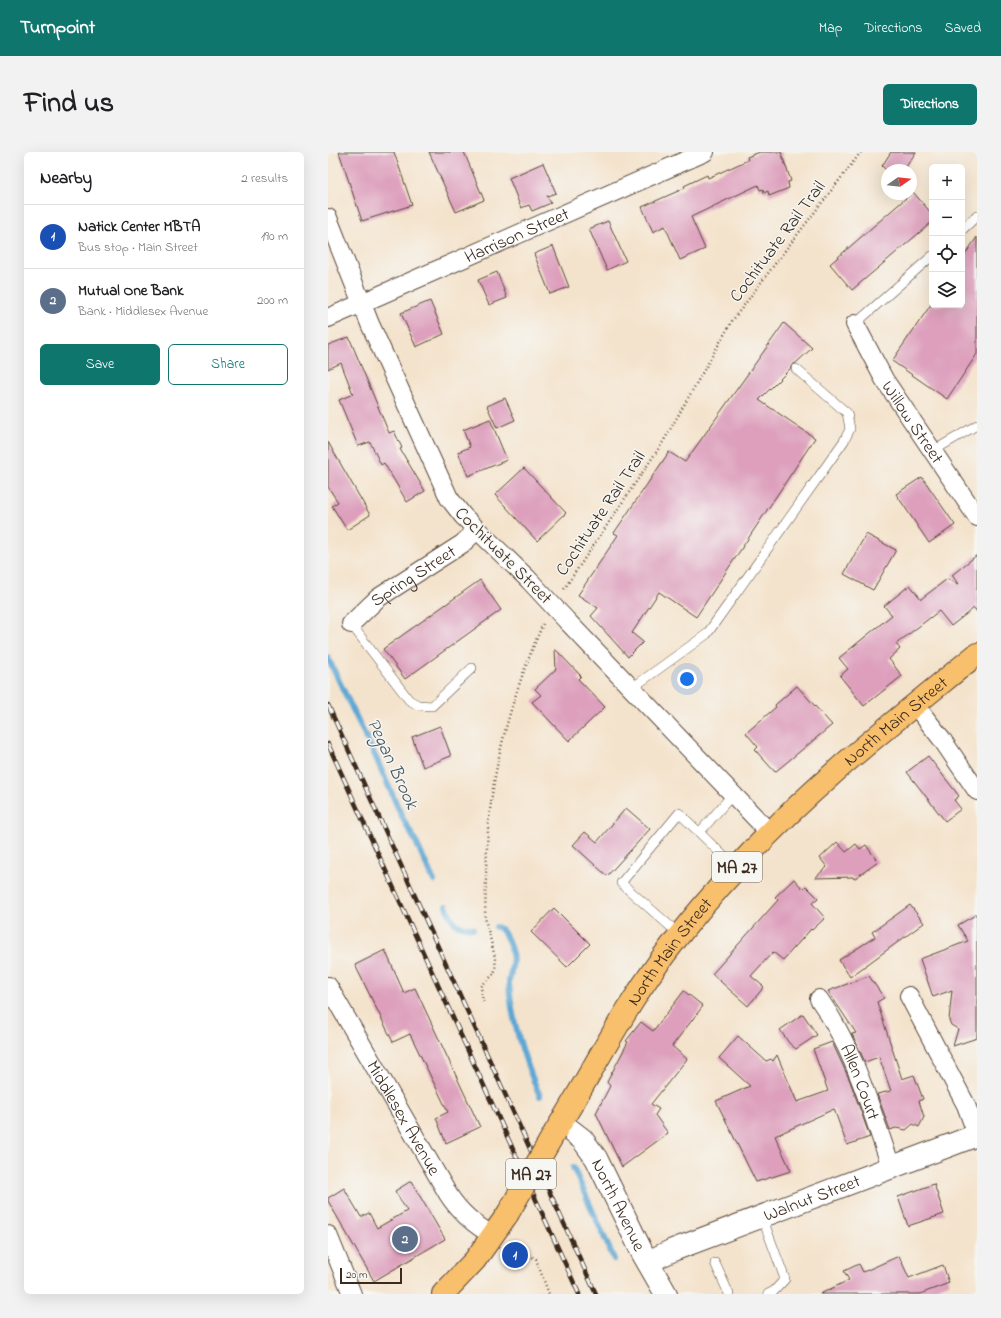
<!DOCTYPE html>
<meta charset="utf-8">
<style>
body{margin:0;font-family:"Indie Flower",sans-serif;background:#f2f2f2;color:#202124}
.controls{position:absolute;right:12px;top:12px;display:grid;overflow:hidden;border-radius:6px;box-shadow:0 4px 16px #0002}
.controls button{width:36px;height:36px;display:grid;place-items:center;padding:0;border:0;border-bottom:1px solid #e0e0e0;background:#fff;color:#202124;font:20px sans-serif}
.compass{position:absolute;left:553px;top:12px;width:36px;height:36px;border-radius:50%;background:#fff;box-shadow:0 4px 16px #0002;rotate:76deg}
.scale{position:absolute;left:12px;bottom:10px;width:62px;box-sizing:border-box;padding-left:4px;border:2px solid #3b2a1e;border-top:0;font-size:11px;line-height:14px;white-space:nowrap;color:#3b2a1e;-webkit-text-stroke:3px #f6f6f2;paint-order:stroke}
.you{position:absolute;left:359px;top:527px;width:14px;height:14px;margin:-10px;border:3px solid #fff;border-radius:50%;background:#1a73e8;box-shadow:0 0 0 6px #1a73e833}
.badge{display:grid;place-items:center;width:26px;height:26px;border-radius:50%;background:#0f766e;color:#fff;font-size:13px;font-weight:700}
.pin{position:absolute;translate:-50% -50%;border:2px solid #fff;box-shadow:0 1px 4px #0006}
.list{margin:0;padding:0;list-style:none}
h2{display:flex;justify-content:space-between;align-items:center;height:52px;margin:0;padding:0 16px;font-size:17px}
h2 small{font-size:13px;font-weight:400;color:#757577}
.list li{display:grid;grid-template-columns:26px 1fr auto;gap:12px;align-items:center;box-sizing:border-box;height:64px;padding:0 16px;border-top:1px solid #e0e0e0}
.list b{display:block;font-size:15px;white-space:nowrap}
.list p{margin:0;font-size:13px;white-space:nowrap;color:#757577}
.list em{font-size:13px;font-style:normal;color:#757577}
.actions{display:flex;gap:8px;padding:12px 16px}
.actions a{flex:1;padding:9px 0;border:1px solid #0f766e;border-radius:6px;text-align:center;font-size:14px;color:#0f766e}
.actions .main{background:#0f766e;color:#fff}
.icon{flex:none;width:22px;height:22px;fill:none;stroke:currentColor;stroke-width:2;stroke-linecap:round;stroke-linejoin:round}
.map{position:relative;flex:none;width:649px;height:1142px;overflow:hidden;border-radius:6px}
header{display:flex;align-items:center;gap:24px;box-sizing:border-box;height:56px;padding:0 20px;background:#0f766e;color:#fff}
header strong{font-size:19px}
nav{display:flex;gap:22px;margin-inline-start:auto;font-size:14px}
.intro{display:flex;align-items:center;justify-content:space-between;box-sizing:border-box;height:96px;padding:0 24px}
h1{margin:0;font-size:28px}
.button{padding:10px 18px;border-radius:6px;background:#0f766e;color:#fff;font-size:14px;font-weight:700}
main{display:flex;gap:24px;padding:0 24px}
aside{flex:1;background:#fff;border-radius:6px;box-shadow:0 4px 16px #0002}
.map>svg:first-child{display:block}
.lines{fill:none;stroke-linecap:round;stroke-linejoin:round}
.stream{stroke:#5da7d4;stroke-width:6}
.building{fill:#dd9fbc}
.service-casing{stroke:#574638;stroke-width:10}
.minor-casing{stroke:#574638;stroke-width:20}
.tertiary-casing{stroke:#574638;stroke-width:24}
.primary-casing{stroke:#574638;stroke-width:24}
.path{stroke:#574638;stroke-width:2.5;stroke-dasharray:1 3;stroke-linecap:butt}
.service{stroke:#fff;stroke-width:9}
.minor{stroke:#fff;stroke-width:18}
.tertiary{stroke:#fff;stroke-width:22}
.primary{stroke:#f8bf6c;stroke-width:22}
.rail-casing{stroke:#3b2a1e;stroke-width:4.5}
.rail{stroke:#f6f6f2;stroke-width:3;stroke-dasharray:9;stroke-linecap:butt}
.minor-bridge-casing{stroke:#574638;stroke-width:20;stroke-linecap:butt}
.primary-bridge-casing{stroke:#574638;stroke-width:24;stroke-linecap:butt}
.minor-bridge{stroke:#fff;stroke-width:18}
.primary-bridge{stroke:#f8bf6c;stroke-width:22}
.labels{text-anchor:middle;stroke-width:3;stroke-linejoin:round;paint-order:stroke}
.shield{fill:#f6f6f2;stroke:#73675e;stroke-width:1}
.shield-label{font-size:17px;font-weight:bold;fill:#3b2a1e}
.street-label{font-size:18px;fill:#3b2a1e;stroke:#f6f6f2}
.water-label{font-size:19px;font-style:italic;fill:#47565e;stroke:#f6f6f2}
</style>
<header>
<strong>Turnpoint</strong>
<nav><a>Map</a><a>Directions</a><a>Saved</a></nav>
</header>
<div class="intro"><h1>Find us</h1><a class="button">Directions</a></div>
<main>
<aside>
<h2>Nearby<small>2 results</small></h2>
<ul class="list">
<li><span class="badge" style="background:#1a4fb4">1</span><div><b>Natick Center MBTA</b><p>Bus stop · Main Street</p></div><em>190 m</em></li>
<li><span class="badge" style="background:#5c6f8a">2</span><div><b>Mutual One Bank</b><p>Bank · Middlesex Avenue</p></div><em>200 m</em></li>
</ul>
<div class="actions"><a class="main">Save</a><a>Share</a></div>
</aside>
<div class="map">
<svg width="649" height="1142" viewBox="0 0 649 1142">
<rect width="100%" height="100%" fill="#f6f6f2"/>
<filter id="ink" filterUnits="userSpaceOnUse"><feTurbulence type="fractalNoise" baseFrequency=".025" numOctaves="2"/><feDisplacementMap in="SourceGraphic" scale="8" xChannelSelector="R" yChannelSelector="G"/><feConvolveMatrix kernelMatrix="1 2 1 2 8 2 1 2 1" color-interpolation-filters="sRGB"/></filter>
<filter id="wash" filterUnits="userSpaceOnUse"><feTurbulence type="fractalNoise" baseFrequency=".012" numOctaves="4" result="noise"/><feDisplacementMap in="SourceGraphic" scale="16" xChannelSelector="R" yChannelSelector="G"/><feGaussianBlur stdDeviation="0.9" result="paint"/><feColorMatrix in="noise" values="0 0 0 0 0 0 0 0 0 0 0 0 0 0 0 0 0 1.4 0 .05"/><feComposite in="paint" operator="in"/></filter>
<g filter="url(#wash)">
<rect width="100%" height="100%" fill="#f4e3cc"/>
<g class="lines">
<path class="stream" d="M0,506L49,608L75,667L88,690L106,729
M118,754C125,771 126,775 145,776
M168,775C177,776 182,794 184,802C187,812 181,822 181,832C184,872 196,908 212,944
M245,1015L286,1107"/>
</g>
<g id="blocks">
<path class="building" d="M11,0H66L84,53L34,69Z
M101,0H136L156,48L128,60Z
M432,0H453L463,29L460,30L461,36L441,44L440,39L436,41L435,37L432,38L430,33L363,65L377,97L352,108L337,74L325,80L314,55L357,36L356,34L379,23L380,26L420,8L419,5Z
M563,0H588L576,18L559,19L554,14Z
M215,11L228,41L219,44L223,51L204,59L201,53L193,56L181,26Z
M585,40L604,62V70L524,138L502,112Z
M280,69L298,109L279,118L261,77Z
M649,85V202L619,247L564,209L604,151V153H634V107Z
M225,94L241,135L222,142L206,102Z
M169,120L179,146L161,153L150,128Z
M102,149L116,182L88,195L73,161Z
M456,171L484,196L468,211L464,213L462,217L431,248L487,286L368,465L331,440L304,481L315,490L300,505L263,464L270,456L250,443L290,383L286,381L341,300L357,310Z
M21,185L61,281L66,279L74,296L72,297L97,339L79,350L56,311L53,313L42,290L30,294L11,248L25,242L13,211L0,217V193Z
M177,246L187,268L169,276L159,254Z
M162,267L179,308L140,324L130,300L142,295L135,278Z
M0,290L42,363L19,378L4,354L10,350L0,335Z
M196,316L238,361L209,389L167,343Z
M594,325L627,373L601,391L568,342Z
M538,382L568,398L545,438L516,422Z
M649,403V460L646,456L623,474L611,459L568,492L572,497L561,507L574,524L536,554L512,524L520,517L511,506L564,463L556,454L582,433L593,447L619,427L630,432L624,423Z
M152,428L173,458L77,527L55,497Z
M227,497L253,524L250,527L277,555L241,589L204,550L213,543L207,537L228,517Z
M469,534L504,573L447,620L427,598L430,595L418,581L448,555L447,553Z
M112,574L123,604L95,615L84,585Z
M600,604L631,644L626,648L633,657L617,669L579,620Z
M298,656L322,677L279,724L245,693L257,680L269,690Z
M509,690L518,700L528,692L532,697L538,693L550,710L526,727L525,725L487,726L499,715L492,706Z
M466,727L475,737L478,734L490,746L484,751L497,766L484,778L483,777L455,808L445,800L423,824L436,835L420,854L384,822L450,748L447,745Z
M582,753L596,771L522,825L511,808L547,785L544,780Z
M226,756L262,792L239,815L203,780Z
M649,762V886L625,894L630,877L623,873L621,868L624,838L605,845L592,807L640,789L630,773Z
M57,798L76,841L87,836L152,975L118,991L108,966L120,960L82,882L65,890L27,813Z
M541,824L556,846L549,850L574,927L586,923L595,947L591,949L596,965L591,975L585,972L578,978L568,976L562,978L549,942L563,939L551,905L537,910L524,882L528,881L500,839Z
M356,839L375,854L344,894L359,907L323,952L331,957L327,963L340,981L294,1015L268,961L282,934L279,930L300,890L298,889L313,870L325,879Z
M475,862L489,883L468,897L461,891L452,878Z
M410,884L438,909L443,907L445,909L449,903L469,950L500,939L485,897L504,890L522,929L542,985L519,993L506,957L447,984L463,1019L428,1030L388,949L422,934L391,906Z
M83,1029L117,1087L46,1129L0,1049V1046L16,1036L33,1065L41,1061L49,1076L79,1059L67,1039Z
M606,1032L616,1062L580,1074L570,1045Z
M571,1104L581,1126L615,1113L621,1131L592,1142H492L521,1128L516,1119L531,1112L535,1120Z"/>
</g>
</g>
<g filter="url(#ink)">
<use href="#blocks" fill-opacity="0" stroke="#574638" stroke-width="1"/>
<g class="lines">
<defs>
<path id="service" d="M634,78L649,64
M527,172L604,104
M605,299L649,273
M23,472L81,548L90,553L104,554L144,516
M304,536L379,482L516,289L522,277L519,261L468,217
M372,680L405,642
M351,782L293,731L351,661L408,716
M434,1065L457,1127L446,1139L440,1142
M387,1111L401,1142"/>
<g id="minor">
<path d="M0,66L42,172L121,346L135,364L200,427"/>
<path id="s1" d="M0,166L377,0"/>
<path id="s2" d="M527,172L556,227L649,365"/>
<path d="M240,470L442,681"/>
<path id="s3" d="M23,472L50,446L134,392L149,378"/>
<path d="M587,553L613,586L649,639"/>
<path id="s4" d="M0,834L120,1042C132,1061 146,1073 166,1084"/>
<path d="M581,844L638,953L649,983"/>
<path id="s5" d="M491,847C527,898 543,959 564,1017"/>
<path d="M0,1083L24,1142"/>
</g>
<g id="tertiary">
<path id="s6" d="M233,971L254,987L268,1006L315,1102L338,1142"/>
<path id="s7" d="M320,1110L345,1098L649,983"/>
</g>
<g id="primary">
<path id="s8" d="M227,980C253,939 275,896 301,855C331,806 369,759 408,717C479,637 566,570 649,502"/>
<path d="M115,1142L147,1108L179,1063"/>
</g>
</defs>
<use href="#service" class="service-casing"/>
<use href="#minor" class="minor-casing"/>
<use href="#tertiary" class="tertiary-casing"/>
<use href="#primary" class="primary-casing"/>
<path class="path" d="M236,437L335,290L404,169L456,100L533,0
M155,850L153,835C156,830 162,827 166,821C172,810 158,778 157,763C158,734 158,706 160,677C166,607 186,537 215,472
M183,1094L208,1107L221,1142"/>
<use href="#service" class="service"/>
<use href="#minor" class="minor"/>
<use href="#tertiary" class="tertiary"/>
<use href="#primary" class="primary"/>
<defs>
<path id="rail" d="M0,553L268,1142
M0,592L251,1142"/>
</defs>
<use href="#rail" class="rail-casing"/>
<use href="#rail" class="rail"/>
<defs>
<path id="minor-bridge" d="M200,427L240,470"/>
<path id="primary-bridge" d="M179,1063L227,980"/>
</defs>
<use href="#minor-bridge" class="minor-bridge-casing"/>
<use href="#primary-bridge" class="primary-bridge-casing"/>
<use href="#minor-bridge" class="minor-bridge"/>
<use href="#primary-bridge" class="primary-bridge"/>
</g>
</g>
<g class="labels">
<g class="shield">
<rect x="384" y="700" width="50" height="30" rx="3"/>
<rect x="178" y="1007" width="50" height="30" rx="3"/>
</g>
<g class="shield-label">
<text x="409" y="721">MA 27</text>
<text x="203" y="1028">MA 27</text>
</g>
<g class="street-label">
<text dy="6" stroke="none"><textPath href="#s1" startOffset="206">Harrison Street</textPath></text>
<text transform="translate(449 89) rotate(-53)" y="6">Cochituate Rail Trail</text>
<text dy="6" stroke="none"><textPath href="#s2" startOffset="114">Willow Street</textPath></text>
<text transform="translate(272 361) rotate(-56)" y="6">Cochituate Rail Trail</text>
<text transform="translate(176 403) rotate(45)" y="6">Cochituate Street</text>
<text dy="6" stroke="none"><textPath href="#s3" startOffset="79">Spring Street</textPath></text>
<text dy="6" stroke="none"><textPath href="#s8" startOffset="538">North Main Street</textPath></text>
<text dy="6" stroke="none"><textPath href="#s8" startOffset="214">North Main Street</textPath></text>
<text dy="6" stroke="none"><textPath href="#s5" startOffset="93">Allen Court</textPath></text>
<text dy="6" stroke="none"><textPath href="#s4" startOffset="152">Middlesex Avenue</textPath></text>
<text dy="6" stroke="none"><textPath href="#s7" startOffset="176">Walnut Street</textPath></text>
<text dy="6" stroke="none"><textPath href="#s6" startOffset="102">North Avenue</textPath></text>
</g>
<g class="water-label">
<text transform="translate(66 611) rotate(65)" y="7">Pegan Brook</text>
</g>
</g>
</svg>
<div class="controls">
<button>+</button>
<button>−</button>
<button><svg class="icon" aria-label="locate" viewBox="0 0 24 24"><circle cx="12" cy="12" r="6"/><path d="M12 2v4M12 18v4M2 12h4M18 12h4"/></svg></button>
<button><svg class="icon" aria-label="layers" viewBox="0 0 24 24"><path d="M12 4l9 5-9 5-9-5zM3 14l9 5 9-5"/></svg></button>
</div>
<svg class="compass" viewBox="-18 -18 36 36"><path d="M0-13l5 13h-10z" fill="#e53935"/><path d="M0 13l5-13h-10z" fill="#757577"/></svg>
<div class="scale">20 m</div>
<div class="you"></div>
<div class="pin badge" style="left:187px;top:1103px;background:#1a4fb4">1</div>
<div class="pin badge" style="left:77px;top:1087px;background:#5c6f8a">2</div>
</div>
</main>
